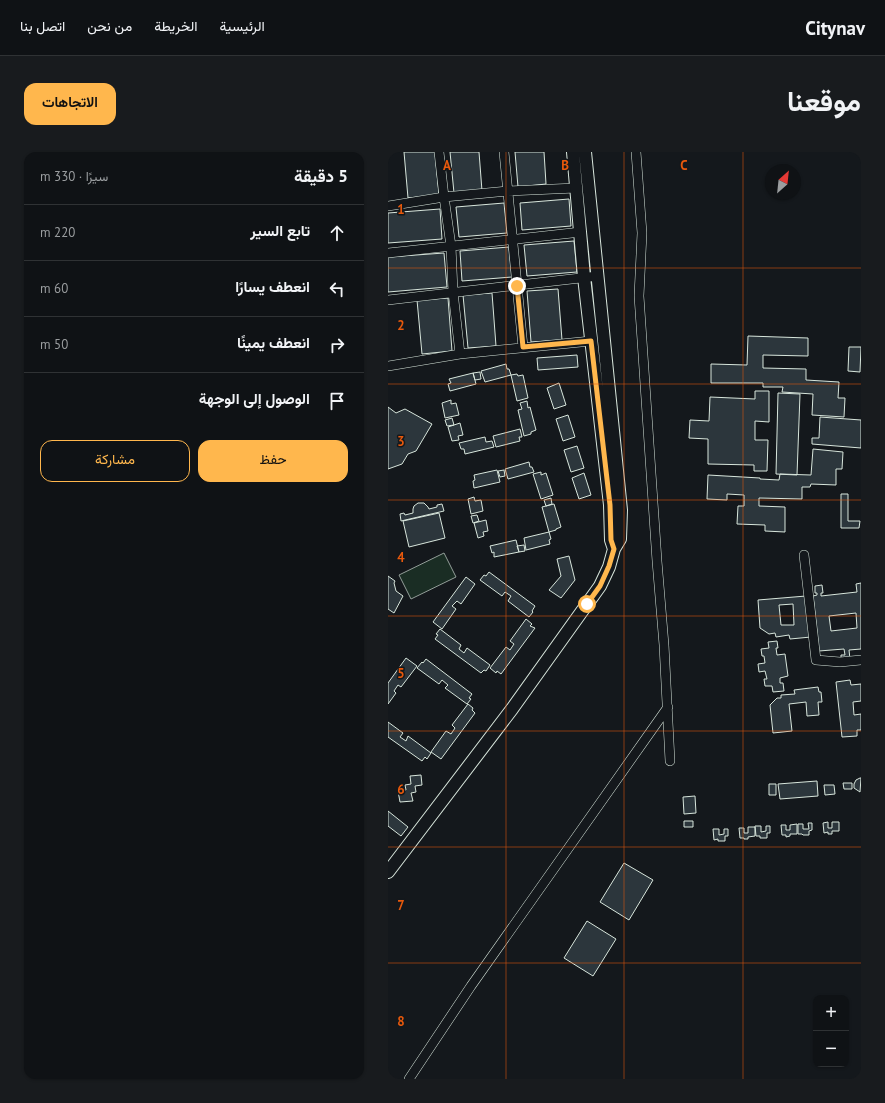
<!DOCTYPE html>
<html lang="ar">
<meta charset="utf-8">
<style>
body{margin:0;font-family:"PT Sans",Vazirmatn,sans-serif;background:#181b1e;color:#f1f3f6;direction:rtl}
.controls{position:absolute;right:12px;bottom:12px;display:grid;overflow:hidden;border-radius:8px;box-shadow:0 1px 3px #0004}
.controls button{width:36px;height:36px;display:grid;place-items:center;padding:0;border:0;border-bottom:1px solid #2f3234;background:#0f1215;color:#f1f3f6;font:20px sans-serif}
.compass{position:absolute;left:377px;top:12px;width:36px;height:36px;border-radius:50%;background:#0f1215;box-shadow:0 1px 3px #0004;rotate:27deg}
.stop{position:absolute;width:12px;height:12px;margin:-9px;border:3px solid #ffb74d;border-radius:50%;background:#fff}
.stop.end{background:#ffb74d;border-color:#fff;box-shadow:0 1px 4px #0008}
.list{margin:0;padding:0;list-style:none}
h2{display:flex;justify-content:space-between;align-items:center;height:52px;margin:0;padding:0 16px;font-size:17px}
h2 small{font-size:13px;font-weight:400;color:#9b9ea0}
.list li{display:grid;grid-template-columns:26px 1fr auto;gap:12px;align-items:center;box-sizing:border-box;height:56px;padding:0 16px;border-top:1px solid #2f3234}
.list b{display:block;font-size:15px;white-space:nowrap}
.list em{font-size:13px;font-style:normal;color:#9b9ea0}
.actions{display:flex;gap:8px;padding:12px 16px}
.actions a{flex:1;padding:9px 0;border:1px solid #ffb74d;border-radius:12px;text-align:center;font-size:14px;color:#ffb74d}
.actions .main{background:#ffb74d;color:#111}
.icon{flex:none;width:22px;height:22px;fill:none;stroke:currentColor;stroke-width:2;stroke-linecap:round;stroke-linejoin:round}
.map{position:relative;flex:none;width:473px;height:927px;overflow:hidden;direction:ltr;border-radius:12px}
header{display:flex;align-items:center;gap:24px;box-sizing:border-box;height:56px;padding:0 20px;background:#0f1215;border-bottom:1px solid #2f3234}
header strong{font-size:19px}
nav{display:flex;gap:22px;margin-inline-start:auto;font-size:14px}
.intro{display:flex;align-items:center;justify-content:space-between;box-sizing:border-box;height:96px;padding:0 24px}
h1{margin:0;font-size:28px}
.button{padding:10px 18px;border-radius:12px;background:#ffb74d;color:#111;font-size:14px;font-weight:700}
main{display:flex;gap:24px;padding:0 24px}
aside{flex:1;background:#0f1215;border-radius:12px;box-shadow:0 1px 3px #0004}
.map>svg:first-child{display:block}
.green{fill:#1a2d24;stroke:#939e99}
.building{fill:#2c363c;stroke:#d8e6dc;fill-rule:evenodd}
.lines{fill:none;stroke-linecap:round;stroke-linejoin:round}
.minor-casing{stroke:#d8e6dc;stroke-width:10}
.major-casing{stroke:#d8e6dc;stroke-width:14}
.minor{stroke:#14181c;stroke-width:9}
.major{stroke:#14181c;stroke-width:12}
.route{stroke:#ffb74d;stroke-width:5}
.grid{fill:none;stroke:#e8590c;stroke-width:1;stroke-opacity:0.55}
.grid-label{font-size:13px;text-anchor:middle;font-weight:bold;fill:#e8590c;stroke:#14181c;stroke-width:3;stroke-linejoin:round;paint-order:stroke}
</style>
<header>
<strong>Citynav</strong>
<nav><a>الرئيسية</a><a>الخريطة</a><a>من نحن</a><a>اتصل بنا</a></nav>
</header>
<div class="intro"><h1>موقعنا</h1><a class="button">الاتجاهات</a></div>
<main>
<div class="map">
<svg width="473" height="927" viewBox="0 0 473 927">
<rect width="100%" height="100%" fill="#14181c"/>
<path class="green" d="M56,401L68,425L23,447L11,423Z"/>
<path class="building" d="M16,0H47L51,43L20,46Z
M62,0H91L94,39L66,41Z
M127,0H156L158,32L130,35Z
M181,47L183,74L134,78L132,51Z
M116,51L119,81L71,85L68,55Z
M52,57L54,87L0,91V61Z
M186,89L189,120L139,124L136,93Z
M121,95L124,125L74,129L72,99Z
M56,101L59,135L0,140V105Z
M170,137L174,188L143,190L139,139Z
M104,141L108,194L80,196L75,143Z
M60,146L64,199L34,202L29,148Z
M360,184L420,186V204L375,203V216L418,217V228L451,230L450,246H457L456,265L424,263L425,242L394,240L395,235H375V231H323V212L359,213Z
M461,195H473L472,220L460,219Z
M189,203L190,215L150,218L149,206Z
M118,212L119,217H121L123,223L97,230L93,219Z
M92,220L93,227L87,228L85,221Z
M85,221L88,232L62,239L60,232L63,231L61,227Z
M129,222L130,224L135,223L140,246L129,249L123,223Z
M171,231L178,253L166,257L159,236Z
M367,239H381V270L367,269V288H380L379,319H366V313L320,312V287L301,286L302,268L321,269L322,245L367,247Z
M390,241L412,242L409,323L388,322Z
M63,248V252L68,251L71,263L57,266L54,251Z
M139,249L140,256L142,255L148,278L143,280V282L136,284L130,258L134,257L132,251Z
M0,255L8,261L17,257L44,272L28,299L20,302L14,312L0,317Z
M180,263L187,285L175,289L168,267Z
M432,265L473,268V296L424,292V286H431Z
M64,266L66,273L59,274L57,268Z
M72,271L75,283L70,284L71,288L64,289L60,275Z
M132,277L134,285H131L132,289L108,295L105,284Z
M97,285L98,290L104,289L106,295L77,302L76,297H73L71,291Z
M189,294L196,316L183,320L176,298Z
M425,297L455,300L454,317H448V333L423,332L422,335H414V347L371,346V354L397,355V380L377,379V373L349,372L350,354H356V343L339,342V348L319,347L320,323L372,326V327L391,328L392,322L423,323Z
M141,310L142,315H144L146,320L120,327L117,317Z
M109,318L112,330L86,336L85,329L87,328L86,323Z
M116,318L117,324L112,325L110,319Z
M153,320V323L158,321L165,343L153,347L145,322Z
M196,321L203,343L191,347L184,326Z
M453,342H460V369H472L471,376H453Z
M86,345L87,349L93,348L95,359L83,362L80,347Z
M163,346L164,352L158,354L156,348Z
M30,351H36L40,355L41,357L49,355V353L54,352L56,359L13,369L12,362L16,361L17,363L25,361V357L26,354Z
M166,352L173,375L168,377V378L161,380L154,355Z
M51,361L57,386L21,395L15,369Z
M89,363L91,369L85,371L83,364Z
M98,368L100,379L95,380L96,384L90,386L86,371Z
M161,380L163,387L161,388L162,392L138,398L136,386Z
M128,388L131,400L106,405V400L104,401L102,394Z
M136,393L137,399L131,400L129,394Z
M181,404L187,428L173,446L161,438L173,424L169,407Z
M101,420L147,454L144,459L145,460L141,465L120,449L123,444L117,440L114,444L92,428L96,423L98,424Z
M0,424L7,429L6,431L8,439L15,444L6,461L0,457Z
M78,425L87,432L73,452L69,449L64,454L68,457L54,477L45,470Z
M473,431V497L461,498L462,507L453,508V503H457L456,497L431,499L425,444L429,443V441H427V434L434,433L435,441H433V444L469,440L468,432ZM468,461L469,476L443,479L441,464Z
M418,444L423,485L402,487L401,483L388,485L387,481L381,482L372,476L370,448ZM405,452L406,473H393L391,453Z
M138,467L144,472L142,474L147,476L113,522L109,519L108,521L102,516L118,495L122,498L126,492L122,489Z
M52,477L73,493L71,497L76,501L79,496L102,513L98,519L96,518L93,521L47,487L50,483L48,482Z
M389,489L390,496H388L389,503L397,502L400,524L392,526V531H395L396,539L385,540L384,534H377L376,527H379L377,519L371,520L370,512L377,511L376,504H374L373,497L381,496L380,490Z
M18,506L29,514L13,535L10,533L6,539L8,541L0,552V531Z
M38,507L84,542L81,546L83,547L79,552L57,536L60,533L54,528L51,532L29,516L34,510L35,511Z
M462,528L463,533L473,532V549L465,550L466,563L473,562V578H469V584L454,585L448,530Z
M430,535L431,540H433L434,550H430L431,563L419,564L418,550L401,552L404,579L385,581L382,553L389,546H393V543L407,542L406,538Z
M80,552L85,556L84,558L87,561L53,607L43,600L58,579L63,582L67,576L64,573Z
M0,570L15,581L12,585L18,589L20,584L43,601L39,607L37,605L34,609L0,585Z
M33,623L34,633L27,634L28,640L23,641L25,649L12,650L10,639L18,638L17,633L23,632L22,624Z
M472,626H473L472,640L466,636V632L468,628Z
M429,629L430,644L392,647L390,632Z
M455,631H464V637H456Z
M381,632H388V643H381Z
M436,633H446L447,642L437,643Z
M307,644L308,661L296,662L295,645Z
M0,659L20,675L13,684L0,674Z
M296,669H305V675H296Z
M440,670V676H444V670H451V679H444V682H440V680L436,681L435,671Z
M420,671H424V678L421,679V683H415L414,682H410V672H415V677H421Z
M409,672V682H402V684L398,685V683H394L393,673H398V678H402V673Z
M367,674H373V680L378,679V674H382V681H379V686H372V684H368Z
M360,675H367V684L360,685V687H356V686H352L351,676H356V681H360Z
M325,677H331V683L336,682V677H340V684H337V689H330V687L326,688Z
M236,711L265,728L241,768L212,750Z
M199,769L228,787L205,824L176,806Z"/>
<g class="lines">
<defs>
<path id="minor" d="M51,0L56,45L63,94L65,140L72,202
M116,0L135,195
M248,0L254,81L251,144L269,409L276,493L282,609
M0,54L56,45L120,39L188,36
M0,101L193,80
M0,148L210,124
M0,214L72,202L203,189
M416,403L428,508L452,510L473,508
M21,927L83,834L280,555"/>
<path id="major" d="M185,0L196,125L222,353L223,388L226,397
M0,720L124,557L212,434L221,415L226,397L232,387L233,358L197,0"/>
</defs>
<use href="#minor" class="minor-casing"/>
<use href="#major" class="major-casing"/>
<use href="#minor" class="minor"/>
<use href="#major" class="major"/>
</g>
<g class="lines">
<path class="route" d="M129,134L135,195L203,189L222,353L223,388L226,397L221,414L212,434L199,452"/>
</g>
<path class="grid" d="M118,0V927M236,0V927M355,0V927M0,116H473M0,232H473M0,348H473M0,464H473M0,579H473M0,695H473M0,811H473"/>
<g class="grid-label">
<text x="59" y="18">A</text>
<text x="177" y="18">B</text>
<text x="296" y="18">C</text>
<text x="13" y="62">1</text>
<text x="13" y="178">2</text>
<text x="13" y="294">3</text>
<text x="13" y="410">4</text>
<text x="13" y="526">5</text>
<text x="13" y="642">6</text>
<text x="13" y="758">7</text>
<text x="13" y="874">8</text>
</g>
</svg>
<div class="controls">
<button>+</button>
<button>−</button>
</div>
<svg class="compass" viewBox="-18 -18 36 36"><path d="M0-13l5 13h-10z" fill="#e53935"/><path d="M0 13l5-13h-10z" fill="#9b9ea0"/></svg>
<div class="stop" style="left:199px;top:452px"></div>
<div class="stop end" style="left:129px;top:134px"></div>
</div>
<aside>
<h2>5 دقيقة<small>سيرًا · 330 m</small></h2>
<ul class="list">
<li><svg class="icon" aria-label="ahead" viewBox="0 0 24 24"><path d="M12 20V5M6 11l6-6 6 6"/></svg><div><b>تابع السير</b></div><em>220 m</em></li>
<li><svg class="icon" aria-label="left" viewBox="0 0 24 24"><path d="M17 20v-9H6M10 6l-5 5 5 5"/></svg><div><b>انعطف يسارًا</b></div><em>60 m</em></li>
<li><svg class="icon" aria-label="right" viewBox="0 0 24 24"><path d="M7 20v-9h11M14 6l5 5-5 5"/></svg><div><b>انعطف يمينًا</b></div><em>50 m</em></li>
<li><svg class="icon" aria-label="arrive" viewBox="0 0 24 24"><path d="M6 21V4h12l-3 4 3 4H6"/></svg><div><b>الوصول إلى الوجهة</b></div></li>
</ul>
<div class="actions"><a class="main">حفظ</a><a>مشاركة</a></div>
</aside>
</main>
